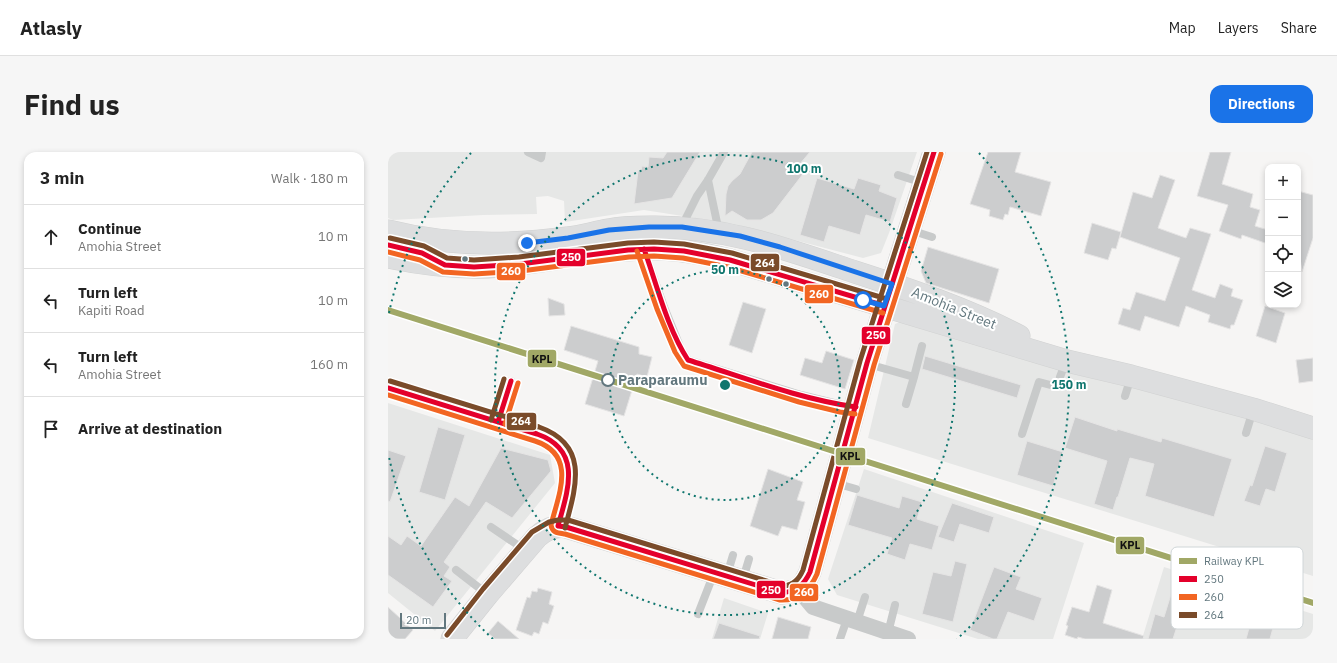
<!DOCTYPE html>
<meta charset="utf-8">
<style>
body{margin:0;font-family:"IBM Plex Sans",sans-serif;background:#f6f6f6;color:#222}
.controls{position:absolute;right:12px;top:12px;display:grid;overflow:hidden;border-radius:8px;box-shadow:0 2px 6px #0003}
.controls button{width:36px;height:36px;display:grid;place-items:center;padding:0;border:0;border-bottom:1px solid #e0e0e0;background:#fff;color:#222;font:20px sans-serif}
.scale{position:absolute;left:12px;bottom:10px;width:46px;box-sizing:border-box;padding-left:4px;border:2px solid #62777e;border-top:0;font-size:11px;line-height:14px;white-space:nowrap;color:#62777e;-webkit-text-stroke:3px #fff;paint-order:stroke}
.stop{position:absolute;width:12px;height:12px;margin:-9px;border:3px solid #1a73e8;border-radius:50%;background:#fff}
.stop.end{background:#1a73e8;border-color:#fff;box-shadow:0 1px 4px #0008}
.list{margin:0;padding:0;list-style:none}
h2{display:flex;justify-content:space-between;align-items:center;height:52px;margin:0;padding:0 16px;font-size:17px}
h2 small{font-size:13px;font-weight:400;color:#767676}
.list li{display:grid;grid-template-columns:26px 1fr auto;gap:12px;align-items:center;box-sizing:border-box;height:64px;padding:0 16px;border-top:1px solid #e0e0e0}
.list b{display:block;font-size:15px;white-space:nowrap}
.list p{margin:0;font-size:13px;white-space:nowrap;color:#767676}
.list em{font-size:13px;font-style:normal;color:#767676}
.icon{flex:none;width:22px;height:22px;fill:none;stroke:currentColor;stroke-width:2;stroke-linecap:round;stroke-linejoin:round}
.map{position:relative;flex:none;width:925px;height:487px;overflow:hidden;border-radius:12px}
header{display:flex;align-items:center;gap:24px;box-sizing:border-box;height:56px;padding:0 20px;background:#fff;border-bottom:1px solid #e0e0e0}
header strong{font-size:19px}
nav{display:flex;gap:22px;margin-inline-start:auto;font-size:14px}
.intro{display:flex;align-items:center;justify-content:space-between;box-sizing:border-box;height:96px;padding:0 24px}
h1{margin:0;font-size:28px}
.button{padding:10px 18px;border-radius:12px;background:#1a73e8;color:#fff;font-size:14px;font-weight:700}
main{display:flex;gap:24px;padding:0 24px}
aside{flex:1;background:#fff;border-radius:12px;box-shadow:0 2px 6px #0003}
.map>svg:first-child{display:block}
.built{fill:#e6e7e6}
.building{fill:#cccdce;stroke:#e5e4e4}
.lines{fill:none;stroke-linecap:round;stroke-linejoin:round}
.secondary-casing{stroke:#d1d2d2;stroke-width:23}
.lane{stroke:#c8caca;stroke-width:8}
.street{stroke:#c8caca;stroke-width:16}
.secondary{stroke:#dddedf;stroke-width:22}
.bus-1-casing{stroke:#fff;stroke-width:8}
.bus-2-casing{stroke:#fff;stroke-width:8}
.bus-3-casing{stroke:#fff;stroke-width:8}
.bus-1{stroke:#e4002b;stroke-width:5}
.bus-2{stroke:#f26522;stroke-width:5}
.bus-3{stroke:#7a4b2a;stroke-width:5}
.rail-1-casing{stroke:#fff;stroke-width:9}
.rail-1{stroke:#a1a866;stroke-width:6}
.route{stroke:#1a73e8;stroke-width:5}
.ring{fill:none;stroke:#0f766e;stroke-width:2;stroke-dasharray:2 4}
.bus-dot{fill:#62777e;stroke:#fff;stroke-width:1.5}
.stop-dot{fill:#fff;stroke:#62777e;stroke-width:2}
.labels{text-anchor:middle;stroke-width:4;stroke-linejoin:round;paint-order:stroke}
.street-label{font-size:14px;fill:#62777e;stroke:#fff}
.stop-label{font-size:14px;font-weight:bold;fill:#62777e;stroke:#fff;text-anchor:start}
.key{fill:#fff;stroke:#d0d6d8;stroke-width:1}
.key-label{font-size:11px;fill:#62777e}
.centre{fill:#0f766e;stroke:#fff;stroke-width:2}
.ring-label{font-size:12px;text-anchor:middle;font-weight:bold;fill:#0f766e;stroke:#fff;stroke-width:4;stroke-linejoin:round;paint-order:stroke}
.line-badge{stroke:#fff;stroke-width:1.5}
.badge-label{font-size:11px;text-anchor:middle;font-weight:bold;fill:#fff}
.pale-badge-label{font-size:11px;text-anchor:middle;font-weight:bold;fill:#111}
</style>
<header>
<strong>Atlasly</strong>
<nav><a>Map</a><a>Layers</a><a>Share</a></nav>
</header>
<div class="intro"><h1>Find us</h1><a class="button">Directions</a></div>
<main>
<aside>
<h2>3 min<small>Walk · 180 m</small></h2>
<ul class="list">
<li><svg class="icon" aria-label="ahead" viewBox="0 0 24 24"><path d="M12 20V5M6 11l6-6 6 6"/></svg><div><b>Continue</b><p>Amohia Street</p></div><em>10 m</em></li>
<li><svg class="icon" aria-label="left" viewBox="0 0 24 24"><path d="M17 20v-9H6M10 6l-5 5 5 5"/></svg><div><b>Turn left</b><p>Kapiti Road</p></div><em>10 m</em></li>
<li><svg class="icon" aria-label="left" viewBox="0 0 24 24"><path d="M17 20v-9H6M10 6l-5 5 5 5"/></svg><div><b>Turn left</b><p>Amohia Street</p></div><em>160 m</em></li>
<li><svg class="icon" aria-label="arrive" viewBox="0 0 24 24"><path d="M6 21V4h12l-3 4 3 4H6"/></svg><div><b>Arrive at destination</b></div></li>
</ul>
</aside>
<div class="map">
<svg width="925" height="487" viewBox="0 0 925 487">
<rect width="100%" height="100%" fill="#f6f5f4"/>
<path class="built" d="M0,0H529L501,81L493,101L475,106L346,72L256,58L177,70L176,49L160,44L148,45L149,62L95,63L5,68L0,66Z
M521,166L925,285V424L480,286L507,172Z
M0,251L162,303L167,331L47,479L0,441Z
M476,317L696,391L665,487H590L449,443L440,427Z
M776,415L925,462V487H754Z
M336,446L380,461L372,487H324Z"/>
<path class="building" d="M279,0H312L284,46L246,52L250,19H253L254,14L260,15L261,5L275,6Z
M364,0H422L406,19L415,22L385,61L373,68H359L344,59L337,64L338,42L340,34L344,29L352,22Z
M600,0H633L627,20L663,30L653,64L622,55L620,63L617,62L615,68L601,64L602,58L582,52Z
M822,0H843L834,32L865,42L862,55L872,58L867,74L880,78V92L854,83L853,87L831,79L840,53L809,44Z
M772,23L787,28L770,76L798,86L802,76L823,82L804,138L827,146L832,132L845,137L843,144L855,148L846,173H843L842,177L820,170L822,163L798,154L791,175L757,164L752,179L730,172L735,156L742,158L748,140L777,149L792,106L732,85L745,40L764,46Z
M429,26L466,37L470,26L493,33L491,39L509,46L502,70L478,63L472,83L441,74L436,90L412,83Z
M910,39L925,43V86L914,120L910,92Z
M704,71L733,80L728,97L724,96L720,108L696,101Z
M540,95L611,117L601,151L538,131L533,119Z
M160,146L176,152L177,163L161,164Z
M355,150L378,157L364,201L341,193Z
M877,154L897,161L888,191L868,184Z
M183,174L251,195V202L264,205L259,225L249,222L236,264L197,252L210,209L176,198Z
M438,199L466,208L457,237L412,223L417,206L434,211Z
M537,204L633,233L629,246L534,217Z
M925,206V229L911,231L908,208Z
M687,265L729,279V277L773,290L774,286L844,307L826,365L757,344L766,312L742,306L730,345H729L725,358L706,352L719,309L677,296Z
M50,275L77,283L57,348L31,340Z
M639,289L675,300L665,334L629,323Z
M877,294L899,301L887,340L878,337L872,354L856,349L862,333L864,334Z
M113,296L160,308L163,319L124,366L98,350L56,410L62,415L56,424L64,429L45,455L0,423V384L13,393L19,384L33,394L67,345L81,354Z
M0,298L18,304L2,350L0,349Z
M380,317L415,330L409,348L417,350L409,378L394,374L390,384L362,374Z
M469,343L511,356L514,344L534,350L529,367L551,374L544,398L522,392L517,408L499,402L504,386L460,373Z
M564,351L606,365L601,381L572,372L566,390L550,385Z
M567,409L579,412L565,470L534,462L545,420L563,424Z
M606,415L633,425L628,437L654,446L646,469L620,460L609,487H605L582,478Z
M788,426L873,452L874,448L891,454L882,487H858L861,476L795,456L785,487H760L767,462L776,465Z
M709,433L724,438L715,471L756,484L755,487H697L690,485L689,487L677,483L680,474L678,473L684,455L701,460Z
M150,436L164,440L161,452L166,454L160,472L155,470L151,482L146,480L144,484L128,478L139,445L142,446L144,439L149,440Z
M0,455L25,478L17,487H5L0,482Z
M390,465L423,475L420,487H384Z
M110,469L131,487H107L100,481Z
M331,471L372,484L371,487H325Z"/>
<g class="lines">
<defs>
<path id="secondary" d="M0,79C59,94 119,94 179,86C193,85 207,80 221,78C234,75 249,75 263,75C337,74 398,97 467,120C523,138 579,157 631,184
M0,105C33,112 66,116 100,115C156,112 211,96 267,97C292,97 317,102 342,108L679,209L743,224L865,257L925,276
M64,487L100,442L149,385C158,377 167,373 178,375L394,441C410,440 415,435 422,420L479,211L546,0"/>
</defs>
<use href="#secondary" class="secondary-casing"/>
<path class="lane" d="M140,0L153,6L154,0
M510,23L535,31
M320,28L331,80
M294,74L309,44L320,28L336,0
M522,78L544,85
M0,93L30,100
M256,98L276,155L293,197L300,208L413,243L454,253L467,255
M480,212L526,225L534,194
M672,225L678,209
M737,244L743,225
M518,252L526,225
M110,270L123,229
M858,281L865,258
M634,282L651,230L670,235
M447,331L468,337
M103,375L137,398
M68,418L99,442
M339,423L345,403
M355,427L361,407
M310,462L326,421
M469,470L477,445
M500,481L507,453
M452,487L459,467"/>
<path class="street" d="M0,236L132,277C143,280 155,283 165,289C192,308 177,348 170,374
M410,437L425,455L520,487"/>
<use href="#secondary" class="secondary"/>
<defs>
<path id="bus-1" d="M0,93L34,101L57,113L86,115L132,112L240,98L266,97L296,99L342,108L497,154
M256,97C269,133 279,176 300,208C355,225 411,247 468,255
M0,236L149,282C195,298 180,338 170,374L178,375L394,441C409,439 416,433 422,420L479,211L546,0
M110,270L123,229"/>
<path id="bus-2" d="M249,99L269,157L287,200L296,214L411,250L452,260L467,262
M0,100L32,108L55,120L86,122L133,119L241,105L266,104L295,106L340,115L495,161
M0,243L147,289C189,303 171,341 163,373C164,381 170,381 177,382L392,448C411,449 422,438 429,422L486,213L553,2
M117,272L130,231"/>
<path id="bus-3" d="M2,86L36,94L59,106L86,108L131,105L240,91L266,90L296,92L344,101L499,147
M2,229L151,275C202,293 188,335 177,376
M103,268L116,227
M59,483L95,437L144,380L161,370L170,368H180L395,434C406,433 411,427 415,418L472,209L539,0"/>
</defs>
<use href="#bus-1" class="bus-1-casing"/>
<use href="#bus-2" class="bus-2-casing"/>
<use href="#bus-3" class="bus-3-casing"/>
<use href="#bus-1" class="bus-1"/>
<use href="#bus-2" class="bus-2"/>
<use href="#bus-3" class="bus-3"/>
<defs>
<path id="rail-1" d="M0,158L925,451"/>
</defs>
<use href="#rail-1" class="rail-1-casing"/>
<use href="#rail-1" class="rail-1"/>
</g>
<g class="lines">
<path class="route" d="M139,91L180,86L221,78L261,75H294L352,84L392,95L504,132L496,154L475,148"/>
</g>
<g class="ring">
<circle cx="337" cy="233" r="115"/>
<circle cx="337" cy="233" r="230"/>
<path d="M105 487A344 344 0 0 1 1 305M1 161A344 344 0 0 1 83 1M591 1A344 344 0 0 1 569 487"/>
</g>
<g class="bus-dot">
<circle cx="77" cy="107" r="3.5"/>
<circle cx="381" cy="127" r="3.5"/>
<circle cx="398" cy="132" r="3.5"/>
</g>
<circle class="stop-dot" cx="220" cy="228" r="6"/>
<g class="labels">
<g class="street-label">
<text transform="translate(566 156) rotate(22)" y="5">Amohia Street</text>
</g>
<g class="stop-label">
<text x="230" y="233">Paraparaumu</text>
</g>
</g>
<rect x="783" y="395" width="132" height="82" rx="6" class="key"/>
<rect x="791" y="406" width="18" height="6" fill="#a1a866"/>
<rect x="791" y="424" width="18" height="6" fill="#e4002b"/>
<rect x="791" y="442" width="18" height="6" fill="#f26522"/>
<rect x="791" y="460" width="18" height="6" fill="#7a4b2a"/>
<g class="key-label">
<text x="816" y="413">Railway KPL</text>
<text x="816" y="431">250</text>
<text x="816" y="449">260</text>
<text x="816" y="467">264</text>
</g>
<circle cx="337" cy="233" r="6" class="centre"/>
<g class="ring-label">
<text x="416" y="21">100 m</text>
<text x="337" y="122">50 m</text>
<text x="681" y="237">150 m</text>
</g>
<g class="line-badge">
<rect x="168" y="96" width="30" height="19" rx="4" fill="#e4002b"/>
<rect x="362" y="101" width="30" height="19" rx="4" fill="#7a4b2a"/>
<rect x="108" y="110" width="30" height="19" rx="4" fill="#f26522"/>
<rect x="416" y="132" width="30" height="20" rx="4" fill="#f26522"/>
<rect x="473" y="174" width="30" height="19" rx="4" fill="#e4002b"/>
<rect x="139" y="197" width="30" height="19" rx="4" fill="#a1a866"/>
<rect x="118" y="260" width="31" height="19" rx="4" fill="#7a4b2a"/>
<rect x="447" y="295" width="31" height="19" rx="4" fill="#a1a866"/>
<rect x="727" y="384" width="30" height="19" rx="4" fill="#a1a866"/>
<rect x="368" y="428" width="30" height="19" rx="4" fill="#e4002b"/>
<rect x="401" y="431" width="30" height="19" rx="4" fill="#f26522"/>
</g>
<g class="badge-label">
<text x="183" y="109">250</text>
<text x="377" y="115">264</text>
<text x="123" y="123">260</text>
<text x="431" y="146">260</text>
<text x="488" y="187">250</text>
<text x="133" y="273">264</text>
<text x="383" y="442">250</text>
<text x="416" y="444">260</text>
</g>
<g class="pale-badge-label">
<text x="154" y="211">KPL</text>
<text x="462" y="308">KPL</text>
<text x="742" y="397">KPL</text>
</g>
</svg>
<div class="controls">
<button>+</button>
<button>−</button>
<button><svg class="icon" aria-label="locate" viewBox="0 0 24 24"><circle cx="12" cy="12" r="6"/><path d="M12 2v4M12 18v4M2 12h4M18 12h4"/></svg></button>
<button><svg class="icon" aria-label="layers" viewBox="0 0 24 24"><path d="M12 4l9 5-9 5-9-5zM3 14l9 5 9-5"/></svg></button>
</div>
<div class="scale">20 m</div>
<div class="stop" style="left:475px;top:148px"></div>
<div class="stop end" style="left:139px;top:91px"></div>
</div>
</main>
